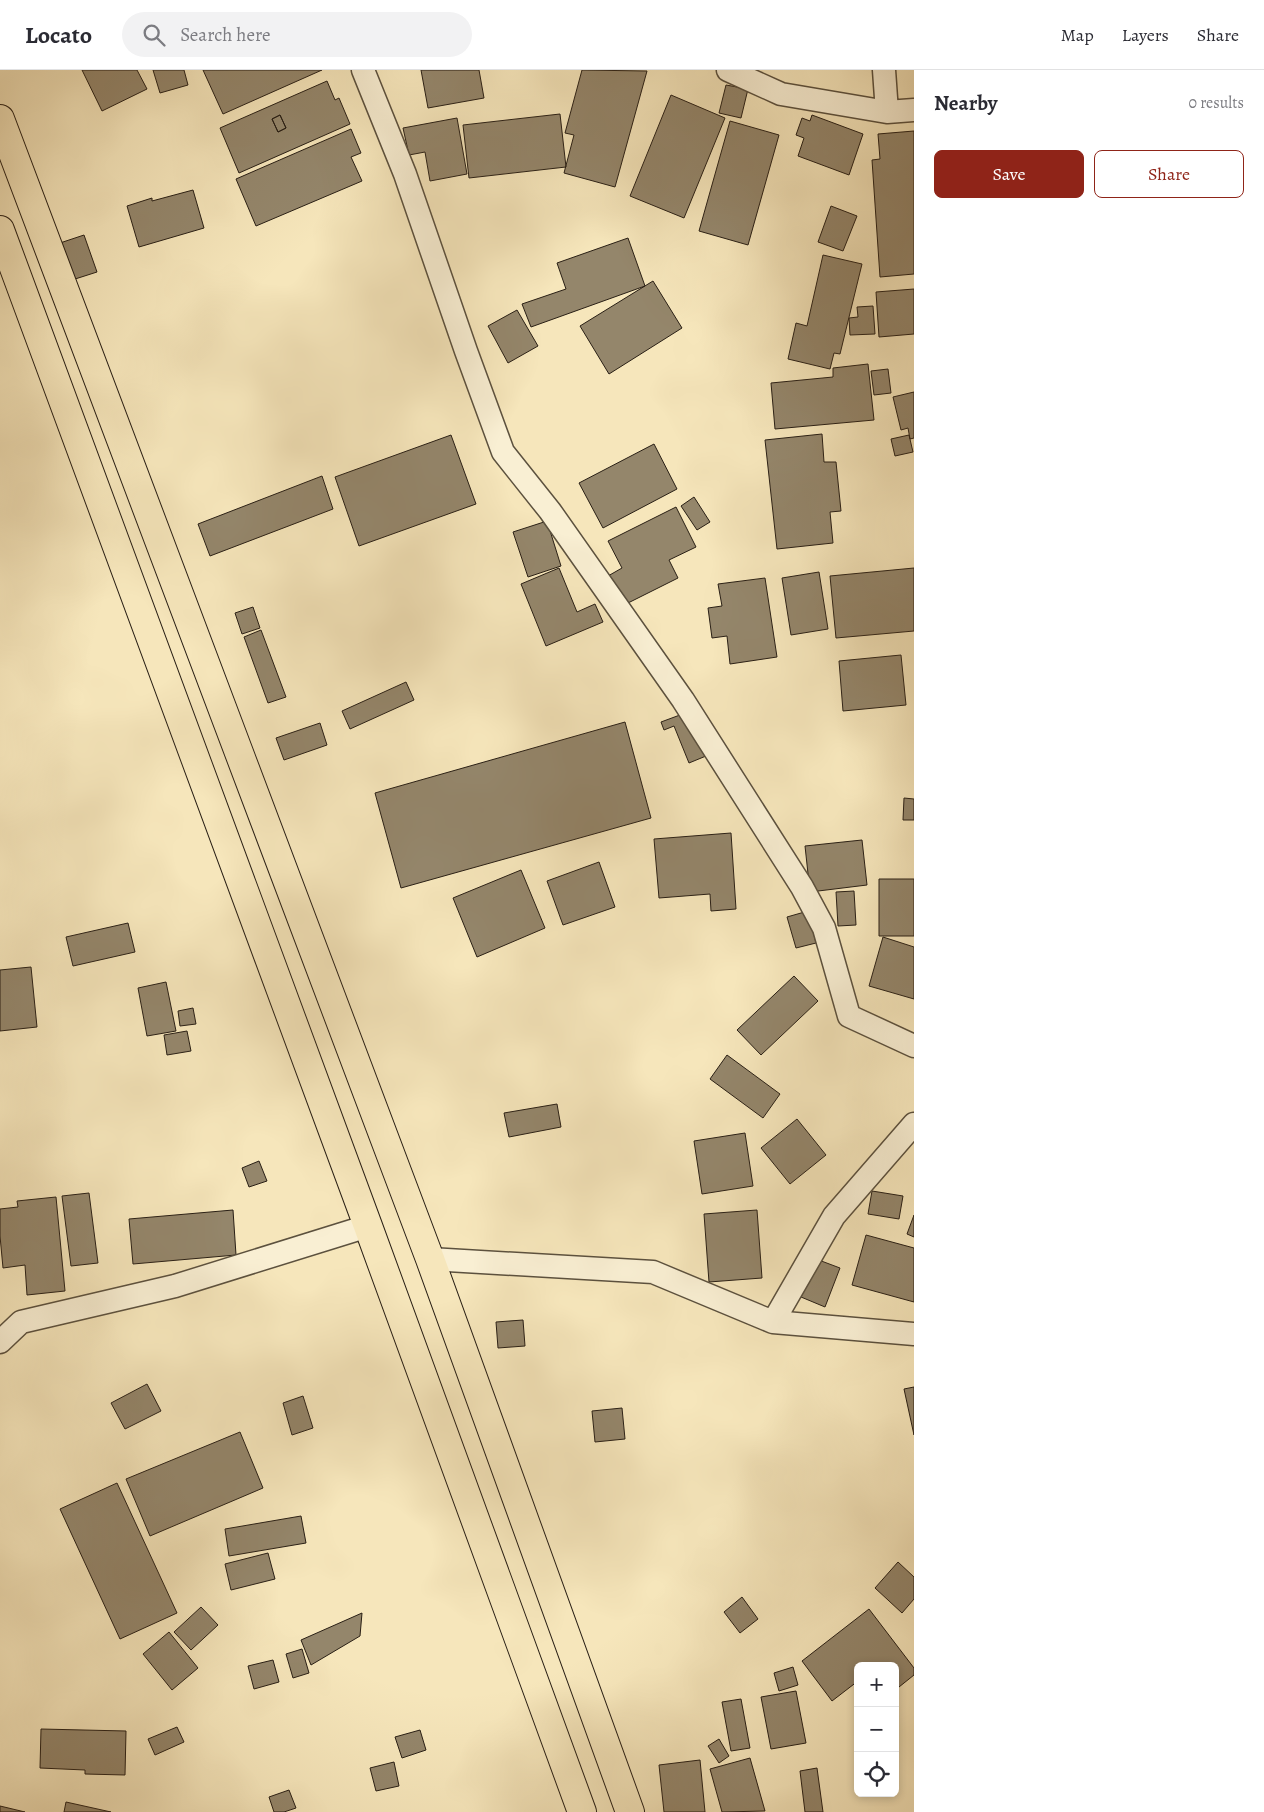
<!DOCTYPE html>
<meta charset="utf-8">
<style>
body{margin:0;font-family:Alegreya,serif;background:#f2f2f3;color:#2b2b33}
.controls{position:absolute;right:15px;bottom:15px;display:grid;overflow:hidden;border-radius:8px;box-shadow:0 2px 8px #0003}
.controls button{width:45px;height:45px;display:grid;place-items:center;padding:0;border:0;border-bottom:1px solid #e1e1e2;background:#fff;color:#2b2b33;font:25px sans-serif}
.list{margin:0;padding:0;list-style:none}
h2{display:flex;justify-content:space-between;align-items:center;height:65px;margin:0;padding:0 20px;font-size:21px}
h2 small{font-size:16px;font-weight:400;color:#7c7c81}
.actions{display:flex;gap:10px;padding:15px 20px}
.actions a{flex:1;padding:11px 0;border:1px solid #8f2418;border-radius:8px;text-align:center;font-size:18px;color:#8f2418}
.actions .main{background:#8f2418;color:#fff}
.icon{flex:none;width:28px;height:28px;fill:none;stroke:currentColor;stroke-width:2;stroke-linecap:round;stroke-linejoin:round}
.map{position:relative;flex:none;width:914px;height:1742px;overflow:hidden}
header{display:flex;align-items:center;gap:30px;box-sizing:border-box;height:70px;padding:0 25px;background:#fff;border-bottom:1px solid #e1e1e2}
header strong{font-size:24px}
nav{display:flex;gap:28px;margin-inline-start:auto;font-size:18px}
.search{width:350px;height:45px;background:#f2f2f3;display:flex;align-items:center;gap:12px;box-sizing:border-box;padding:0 18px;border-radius:28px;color:#7c7c81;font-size:19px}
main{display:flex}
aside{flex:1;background:#fff}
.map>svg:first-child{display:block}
.building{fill:#94866b;stroke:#291f15;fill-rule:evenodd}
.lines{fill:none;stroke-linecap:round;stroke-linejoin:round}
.street-casing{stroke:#5c513e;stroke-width:25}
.highway-casing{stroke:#291f15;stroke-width:30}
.street{stroke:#f9efd3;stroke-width:22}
.highway{stroke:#f6e6bb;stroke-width:28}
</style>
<header>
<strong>Locato</strong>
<div class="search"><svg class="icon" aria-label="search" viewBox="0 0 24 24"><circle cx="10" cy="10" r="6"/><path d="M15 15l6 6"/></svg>Search here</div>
<nav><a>Map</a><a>Layers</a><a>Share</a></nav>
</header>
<main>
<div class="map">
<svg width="914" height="1742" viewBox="0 0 914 1742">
<rect width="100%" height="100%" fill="#f6e6bb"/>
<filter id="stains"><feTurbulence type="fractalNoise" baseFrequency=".004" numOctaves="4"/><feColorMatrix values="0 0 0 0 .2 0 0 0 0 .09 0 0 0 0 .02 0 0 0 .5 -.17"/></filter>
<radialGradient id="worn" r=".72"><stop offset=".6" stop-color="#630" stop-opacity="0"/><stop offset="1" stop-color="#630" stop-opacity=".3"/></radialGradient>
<path class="building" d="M82,0H137L147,19L102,41Z
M153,0H184L188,15L160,23Z
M203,0H322L223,44Z
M421,0H479L484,28L428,38Z
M582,0L647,1L615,117L564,103L574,65L565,63Z
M327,11L335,30L339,28L350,54L239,103L220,58ZM280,45L286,58L278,62L272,49Z
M726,15L748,19L741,48L719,43Z
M671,25L725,48L684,148L630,126Z
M560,44L566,97L469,108L463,55Z
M280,45L286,58L278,62L272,49Z
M812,45L863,64L849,105L798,86L804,68L796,65L802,48L810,51Z
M457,48L467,104L430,111L425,82L409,85L403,58Z
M730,51L779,65L748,175L699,161Z
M351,59L361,83L351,87L362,111L256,156L236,109Z
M914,61V204L880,207L872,90L880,89L878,64Z
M193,120L204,158L139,177L127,136L152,128V131Z
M831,136L857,146L843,181L818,172Z
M84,165L97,202L72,210L60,173Z
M628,168L645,216L531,257L522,234L566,219L557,193Z
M823,185L862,194L840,284L834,283L830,299L788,289L796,253L807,256Z
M653,211L682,258L609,304L580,256Z
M914,219V264L879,267L876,222Z
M873,236L875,264L850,265L849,248L858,247L857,237Z
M517,240L538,276L508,293L488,256Z
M868,294L874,350L775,359L771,313L833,307V298Z
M888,299L891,323L874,325L871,301Z
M914,322V368L910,369L908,358L901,360L893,327Z
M822,364L824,392H836L841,441L830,442L833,473L777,479L765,370Z
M451,365L476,434L359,476L335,407Z
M909,365L913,382L895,386L891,369Z
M654,374L677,419L603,458L579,413Z
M322,406L333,439L210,486L198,454Z
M694,427L710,452L697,460L681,436Z
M676,437L696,477L669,490L678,508L622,536L608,506L622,498L608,471Z
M547,451L561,496L528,507L513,462Z
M559,498L577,542L595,534L603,552L546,576L521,514Z
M914,498V561L836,568L830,506Z
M819,502L828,559L791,565L782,508Z
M765,508L777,587L730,594L727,566L712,568L708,538L722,536L718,514Z
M253,537L260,558L242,564L235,543Z
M261,560L286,627L268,633L244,567Z
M901,585L906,635L843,641L839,591Z
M406,612L414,630L350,659L342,641Z
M688,642L706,686L689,693L674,656L664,660L661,652Z
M625,652L651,748L401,818L375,723Z
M320,653L327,675L284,690L276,668Z
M904,728L914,729V750H903Z
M731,763L736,839L711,841L710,824L659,828L654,769Z
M862,770L867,815L810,822L805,776Z
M599,792L615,837L563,855L547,811Z
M521,800L545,858L477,887L453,828Z
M879,809H914V866H879Z
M854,821L856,855L838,856L836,822Z
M808,841L816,873L796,878L787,847Z
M128,853L135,882L73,896L66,867Z
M883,867L914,877V929L869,916Z
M31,897L37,957L0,961V900Z
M794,906L818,931L761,985L737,960Z
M166,912L176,961L147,966L138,918Z
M193,938L196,954L180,956L178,941Z
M187,961L191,981L167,985L164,965Z
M727,985L780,1024L763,1048L710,1009Z
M557,1034L561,1057L509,1067L504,1043Z
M797,1049L826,1085L790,1114L761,1078Z
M745,1063L753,1116L702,1124L694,1071Z
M259,1091L267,1111L249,1117L242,1098Z
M872,1121L903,1126L899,1149L868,1144Z
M89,1123L98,1193L71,1196L62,1126Z
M56,1127L65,1221L27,1225L25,1195L3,1198L0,1166V1139L18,1137L17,1131Z
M233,1140L236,1185L133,1194L129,1149Z
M757,1140L762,1208L709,1212L704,1144Z
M914,1145V1167L907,1164Z
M866,1165L914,1178V1232L852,1215Z
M816,1189L840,1198L825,1237L801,1227Z
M523,1250L525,1276L498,1278L496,1252Z
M147,1314L161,1341L125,1359L111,1333Z
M914,1317V1365L904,1319Z
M303,1326L313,1358L292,1365L283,1333Z
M622,1338L625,1369L595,1372L592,1341Z
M240,1362L263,1418L150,1466L126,1409Z
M117,1413L177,1543L120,1569L60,1439Z
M301,1446L306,1473L229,1486L225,1459Z
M268,1483L275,1509L231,1520L225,1494Z
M898,1492L914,1507V1529L902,1543L875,1518Z
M742,1527L758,1549L740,1563L724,1542Z
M201,1537L218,1555L191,1580L174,1562Z
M869,1539L914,1598V1605L899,1617L895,1612V1596H882L881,1593L877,1596H858V1611L832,1631L802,1591Z
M362,1543L360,1566L311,1595L301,1570Z
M169,1562L198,1598L172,1620L143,1584Z
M302,1579L309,1603L293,1608L286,1584Z
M273,1590L279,1612L254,1619L248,1596Z
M793,1597L798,1615L779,1621L774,1603Z
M796,1621L806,1673L771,1679L761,1627Z
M741,1629L750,1678L731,1681L722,1632Z
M177,1657L184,1672L155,1685L148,1669Z
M41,1659L126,1661L125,1705L85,1704V1700L40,1698Z
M420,1660L426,1680L402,1688L395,1667Z
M719,1669L729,1686L719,1693L708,1676Z
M750,1688L765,1741L722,1742L710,1699Z
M700,1690L705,1742H664L659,1695Z
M394,1692L399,1716L376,1721L370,1698Z
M817,1698L823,1742H805L800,1701Z
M289,1720L296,1738L284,1742H274L269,1727Z
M66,1732L111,1742H64Z
M0,1736L25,1742H0Z"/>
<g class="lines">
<defs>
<path id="street" d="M363,0L405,104L466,281L503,382L550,441L683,630L802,817L824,858L849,946L914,976
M728,0L781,24L887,42L914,40
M884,0L887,42
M430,1189L653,1202L773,1252L914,1264
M773,1252L834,1146L914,1054
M0,1272L21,1252L175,1216L368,1156"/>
<path id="highway" d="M0,49L430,1189L630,1742
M0,160L368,1156L582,1742"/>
</defs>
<use href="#street" class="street-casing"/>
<use href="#highway" class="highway-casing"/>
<use href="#street" class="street"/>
<use href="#highway" class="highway"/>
</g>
<rect width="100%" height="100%" filter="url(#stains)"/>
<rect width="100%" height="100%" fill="url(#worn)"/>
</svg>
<div class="controls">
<button>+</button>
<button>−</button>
<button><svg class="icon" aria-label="locate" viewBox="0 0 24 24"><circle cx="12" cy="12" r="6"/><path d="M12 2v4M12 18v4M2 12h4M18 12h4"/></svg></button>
</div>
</div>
<aside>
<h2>Nearby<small>0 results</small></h2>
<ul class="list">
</ul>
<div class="actions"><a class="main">Save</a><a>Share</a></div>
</aside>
</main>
